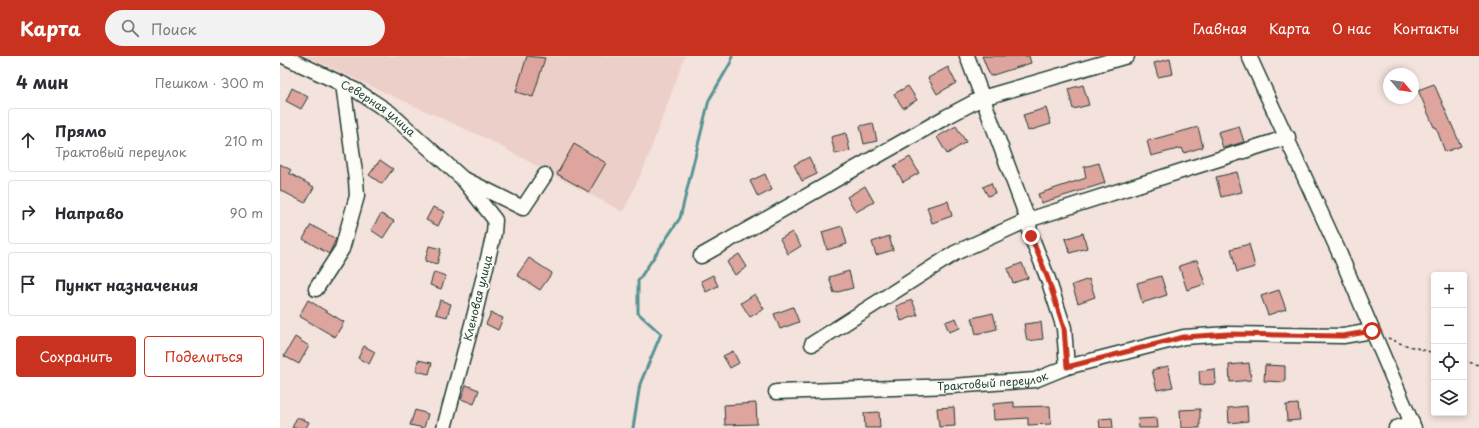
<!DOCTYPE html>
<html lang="ru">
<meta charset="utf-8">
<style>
body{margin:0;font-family:"Playpen Sans",sans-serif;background:#f2f2f3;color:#2b2b33}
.controls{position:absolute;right:12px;bottom:12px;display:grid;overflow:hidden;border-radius:4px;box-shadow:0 2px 6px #0003}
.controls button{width:36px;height:36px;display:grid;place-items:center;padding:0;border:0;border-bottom:1px solid #e1e1e2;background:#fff;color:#2b2b33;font:20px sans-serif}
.compass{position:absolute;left:1103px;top:12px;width:36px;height:36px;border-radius:50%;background:#fff;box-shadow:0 2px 6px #0003;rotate:119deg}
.stop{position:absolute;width:12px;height:12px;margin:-9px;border:3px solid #c8321e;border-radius:50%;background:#fff}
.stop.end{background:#c8321e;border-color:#fff;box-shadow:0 1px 4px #0008}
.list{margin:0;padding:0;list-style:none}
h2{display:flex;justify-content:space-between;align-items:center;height:52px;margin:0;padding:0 16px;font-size:17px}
h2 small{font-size:13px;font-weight:400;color:#7c7c81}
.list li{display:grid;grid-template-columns:26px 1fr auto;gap:12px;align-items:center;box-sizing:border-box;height:64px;margin:0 8px 8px;padding:0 8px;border:1px solid #e1e1e2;border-radius:4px}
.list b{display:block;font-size:15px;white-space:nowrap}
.list p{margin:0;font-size:13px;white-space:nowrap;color:#7c7c81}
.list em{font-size:13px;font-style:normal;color:#7c7c81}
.actions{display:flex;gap:8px;padding:12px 16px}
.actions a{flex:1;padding:9px 0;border:1px solid #c8321e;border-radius:4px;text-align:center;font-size:14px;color:#c8321e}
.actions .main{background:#c8321e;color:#fff}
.icon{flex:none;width:22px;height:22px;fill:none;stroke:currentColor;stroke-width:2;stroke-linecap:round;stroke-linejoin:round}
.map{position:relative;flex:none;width:1199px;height:372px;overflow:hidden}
header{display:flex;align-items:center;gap:24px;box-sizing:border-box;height:56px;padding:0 20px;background:#c8321e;color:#fff}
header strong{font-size:19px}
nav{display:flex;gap:22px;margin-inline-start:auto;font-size:14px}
.search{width:280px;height:36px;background:#f2f2f3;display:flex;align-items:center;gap:10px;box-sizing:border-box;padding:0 14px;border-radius:22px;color:#7c7c81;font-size:15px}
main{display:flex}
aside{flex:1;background:#fff}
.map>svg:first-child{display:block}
.built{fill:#edcfc9}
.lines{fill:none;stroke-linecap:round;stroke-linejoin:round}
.stream{stroke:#569393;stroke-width:3}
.building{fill:#dea49e;stroke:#1f3d34}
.minor-casing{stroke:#1f3d34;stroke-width:17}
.path{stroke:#1f3d34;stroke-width:1.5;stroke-dasharray:3 3;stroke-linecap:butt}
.minor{stroke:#fdfcf7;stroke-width:14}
.route{stroke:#c8321e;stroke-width:5}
.labels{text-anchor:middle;stroke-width:3.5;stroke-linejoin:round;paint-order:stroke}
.street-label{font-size:11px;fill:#1f3d34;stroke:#fdfcf7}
</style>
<header>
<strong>Карта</strong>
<div class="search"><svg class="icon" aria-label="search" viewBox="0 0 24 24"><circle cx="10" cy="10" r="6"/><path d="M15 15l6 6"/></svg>Поиск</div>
<nav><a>Главная</a><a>Карта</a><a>О нас</a><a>Контакты</a></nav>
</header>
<main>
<aside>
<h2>4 мин<small>Пешком · 300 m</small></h2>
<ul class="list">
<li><svg class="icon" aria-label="ahead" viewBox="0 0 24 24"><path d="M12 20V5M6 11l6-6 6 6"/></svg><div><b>Прямо</b><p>Трактовый переулок</p></div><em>210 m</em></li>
<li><svg class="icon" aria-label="right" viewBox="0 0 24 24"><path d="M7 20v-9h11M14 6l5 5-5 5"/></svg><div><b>Направо</b></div><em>90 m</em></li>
<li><svg class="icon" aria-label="arrive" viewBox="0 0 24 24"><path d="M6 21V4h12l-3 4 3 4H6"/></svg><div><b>Пункт назначения</b></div></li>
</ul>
<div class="actions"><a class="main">Сохранить</a><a>Поделиться</a></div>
</aside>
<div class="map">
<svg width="1199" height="372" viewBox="0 0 1199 372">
<rect width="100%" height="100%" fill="#f4e2dc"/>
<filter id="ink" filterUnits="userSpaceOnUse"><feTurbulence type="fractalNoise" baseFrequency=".025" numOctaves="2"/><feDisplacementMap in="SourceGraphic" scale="8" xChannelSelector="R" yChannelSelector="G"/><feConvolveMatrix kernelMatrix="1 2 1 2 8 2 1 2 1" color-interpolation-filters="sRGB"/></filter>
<g filter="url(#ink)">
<path class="built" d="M25,0H405L365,109L343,156L205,82Z"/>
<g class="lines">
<path class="stream" d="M353,372L360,328L381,278L358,257V225L400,162L429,44L451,6L452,0"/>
</g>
<path class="building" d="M247,0L265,2L253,41L236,36Z
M702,0H749L751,7L710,20Z
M890,3L893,18L878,21L874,7Z
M668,11L676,27L657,38L648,22Z
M1154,28L1181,90L1165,96L1156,71H1154L1138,34Z
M803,29L809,49L793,53L788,33Z
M628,30L637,44L623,52L614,38Z
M12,32L28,41L21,53L6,45Z
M766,52L771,68L748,75L743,59Z
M593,67L597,85L584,88L580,70Z
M676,70L686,86L667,98L657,81Z
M959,70L964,86L943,92L938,76Z
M918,71L923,91L904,97L902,92L871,100L867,85Z
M566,77L570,95L555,98L551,81Z
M294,88L326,107L309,136L277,118Z
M529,101L537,118L522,125L514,109Z
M630,101L639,117L623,126L614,110Z
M100,104L113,113L102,128L89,119Z
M819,107L825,127L761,147L758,138L806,122L804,111Z
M0,108L11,114L9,117L34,131L25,147L0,134Z
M957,116L962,136L941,141L936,121Z
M485,118L492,134L478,141L470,125Z
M711,127L715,137L708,140L703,131Z
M585,130L594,146L576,156L567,141Z
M668,145L672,160L652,167L647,151Z
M153,151L165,156L158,170L146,164Z
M101,158L114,165L103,182L91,174Z
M31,169L56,183L49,198L23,183Z
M562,170L567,188L547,194L542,176Z
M512,176L521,190L508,198L500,183Z
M803,177L807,192L790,197L785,183Z
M609,180L613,194L596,199L592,186Z
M969,188L975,211L957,216L951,193Z
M149,190L161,193L157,208L145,205Z
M459,198L467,211L455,219L447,206Z
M249,202L272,217L260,234L237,219Z
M917,204L925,228L907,234L899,210Z
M742,207L748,222L733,227L727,213Z
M569,215L573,232L554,237L549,221Z
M154,216L166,220L161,233L150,229Z
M433,219L438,230L426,236L421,225Z
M881,220L887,239L862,247L857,227Z
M809,223L815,241L798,247L792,229Z
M999,234L1006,253L988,259L981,240Z
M475,238L484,253L470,261L461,247Z
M28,244L64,266L55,281L19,260Z
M160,244L171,248L167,261L156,258Z
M632,244L638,259L621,265L616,250Z
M513,251L519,266L500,273L494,258Z
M211,257L223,262L218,274L206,268Z
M713,257L717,273L696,278L692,262Z
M676,262L680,272L669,276L665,266Z
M761,266L763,283L747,285L744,268Z
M15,281L29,290L19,308L4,300Z
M84,290L95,296L89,308L78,302Z
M453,295L459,307L450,312L443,300Z
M138,304L152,307L149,318L136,315Z
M969,307L971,324L950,326L949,309Z
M985,309L1005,310V326L984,325Z
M888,310L893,331L877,334L872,314Z
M935,313L936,328L920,329L919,315Z
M186,329L199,334L194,348L181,343Z
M734,346V351L770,350L771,368L748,369V362L714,364L713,348Z
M476,347L477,368L445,369L444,349Z
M1018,348L1020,364L1007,365L1006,349Z
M967,350L968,365L949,367L948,352Z
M674,351L675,370L659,371L657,352Z
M920,353V372H901L900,354Z
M135,354L148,358L144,372L130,369Z
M599,356L600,372H585L584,357Z
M17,361L29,366L26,372H12Z
M832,362L833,372H820L819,363Z
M877,362L878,372H859L858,363Z"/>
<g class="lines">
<defs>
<g id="minor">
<path id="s1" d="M3,0L77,35L109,56L182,122L215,164L214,177L195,257L164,372"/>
<path d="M687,0L748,164L751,180L768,223L784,272L787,311"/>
<path d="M969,0L1058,194L1134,372"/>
<path d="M186,124L243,152L265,119"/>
<path d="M421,200L666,61L702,42L847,0"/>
<path d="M36,233L62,193L77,140L76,124L63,28"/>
<path d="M532,288L675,197L748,164L1008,81"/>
<path id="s2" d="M496,336L672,330L755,324L787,311L904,281L948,278L1063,280L1092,275"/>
<path d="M1116,372L1132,367"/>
</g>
</defs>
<use href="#minor" class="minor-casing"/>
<path class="path" d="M1108,282L1122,288L1154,297
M1184,305L1199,309"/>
<use href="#minor" class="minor"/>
</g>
</g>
<g class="lines" filter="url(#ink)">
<path class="route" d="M751,180L768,223L784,272L787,311L904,281L948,278L1063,280L1092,275"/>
</g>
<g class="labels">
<g class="street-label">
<text dy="4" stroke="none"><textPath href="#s1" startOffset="109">Северная улица</textPath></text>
<text transform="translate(198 242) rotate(-76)" y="4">Кленовая улица</text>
<text dy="4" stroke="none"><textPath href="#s2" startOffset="217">Трактовый переулок</textPath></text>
</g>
</g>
</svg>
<div class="controls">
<button>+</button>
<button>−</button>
<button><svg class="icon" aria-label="locate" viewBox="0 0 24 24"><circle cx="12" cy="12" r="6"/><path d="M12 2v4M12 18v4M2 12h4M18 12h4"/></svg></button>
<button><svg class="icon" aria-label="layers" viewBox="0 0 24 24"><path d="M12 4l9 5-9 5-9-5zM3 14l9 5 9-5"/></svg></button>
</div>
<svg class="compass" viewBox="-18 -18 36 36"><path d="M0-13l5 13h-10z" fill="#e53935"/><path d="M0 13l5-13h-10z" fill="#7c7c81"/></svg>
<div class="stop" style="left:1092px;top:275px"></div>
<div class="stop end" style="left:751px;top:180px"></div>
</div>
</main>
